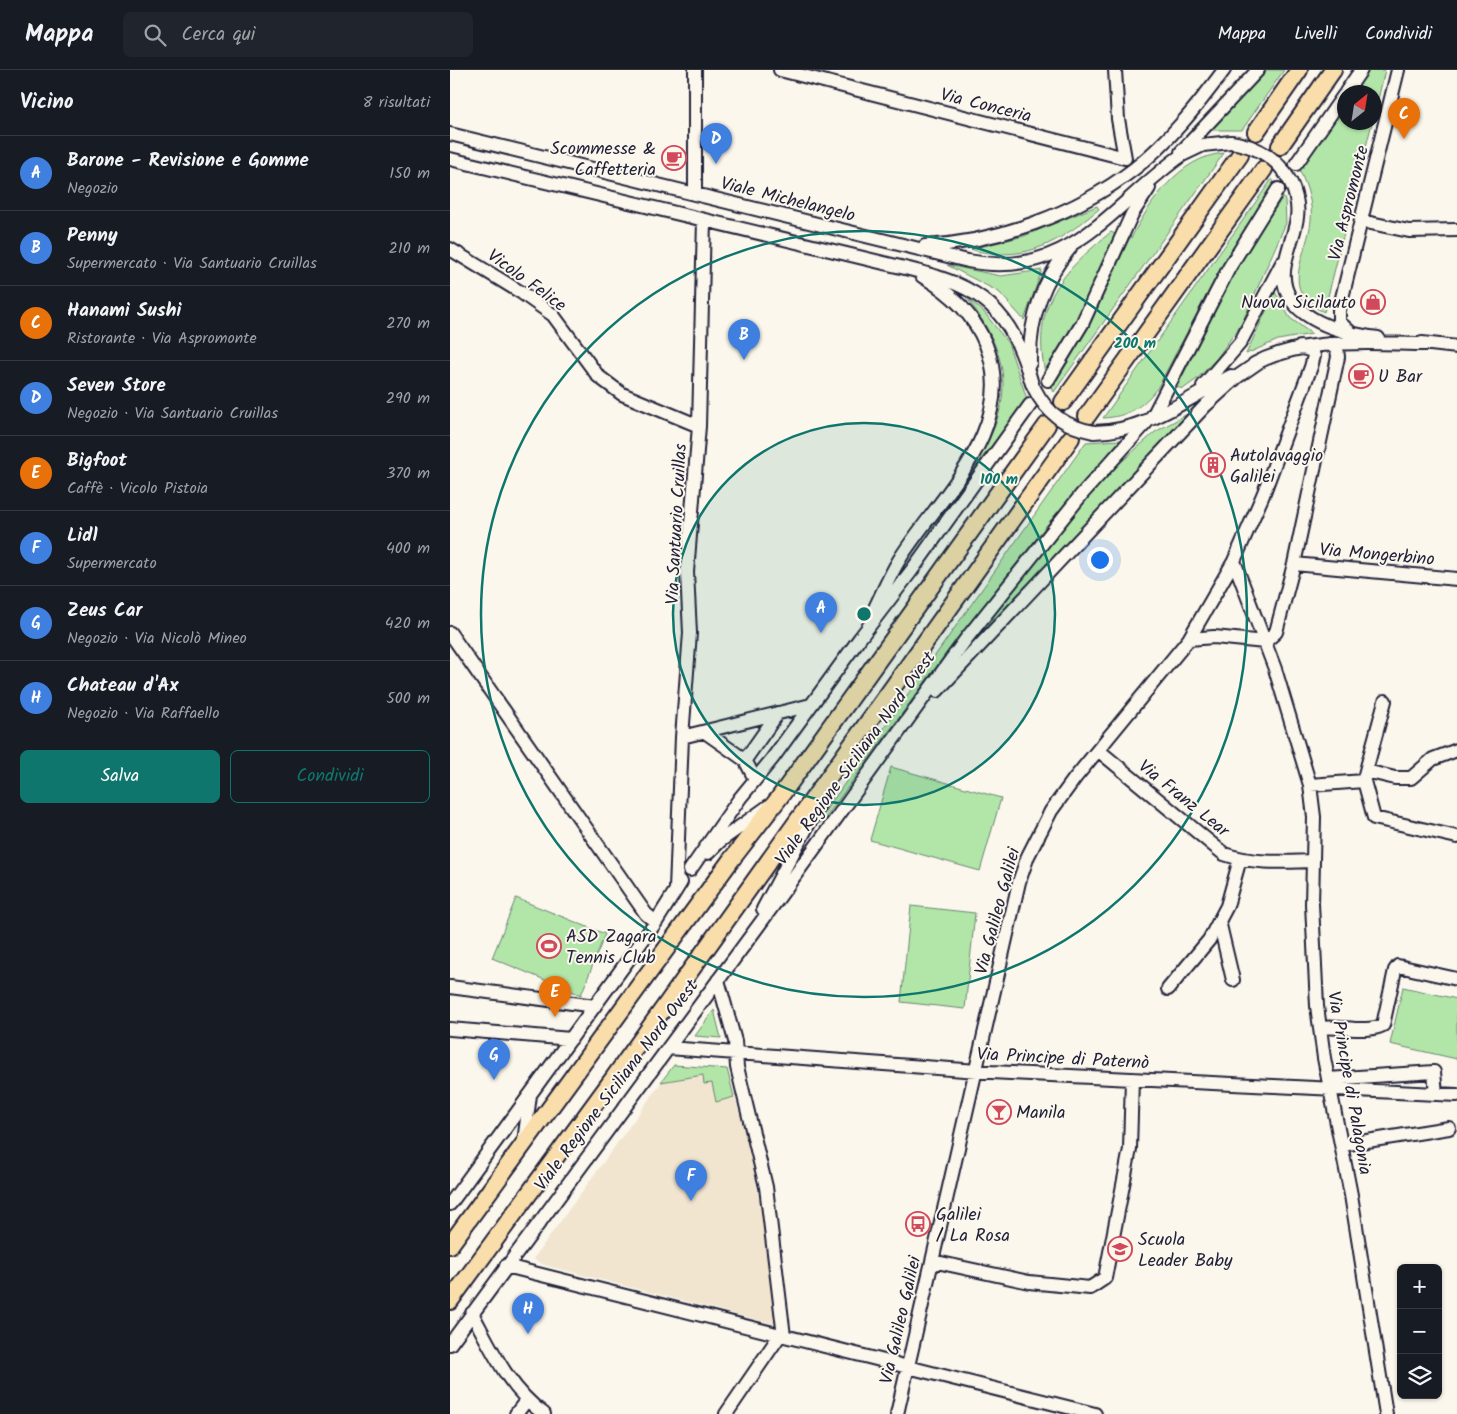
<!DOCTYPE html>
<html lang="it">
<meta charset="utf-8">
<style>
body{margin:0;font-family:Kalam,sans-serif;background:#20242c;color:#f1f3f6}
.controls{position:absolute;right:15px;bottom:15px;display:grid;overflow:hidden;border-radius:8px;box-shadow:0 1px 4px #0004}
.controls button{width:45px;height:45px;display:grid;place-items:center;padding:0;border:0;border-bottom:1px solid #363941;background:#171b24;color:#f1f3f6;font:25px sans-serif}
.compass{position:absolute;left:887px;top:15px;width:45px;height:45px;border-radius:50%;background:#171b24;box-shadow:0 1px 4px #0004;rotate:30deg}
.you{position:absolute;left:649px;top:489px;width:18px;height:18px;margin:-12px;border:4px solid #fff;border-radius:50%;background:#1a73e8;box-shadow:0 0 0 8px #1a73e833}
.badge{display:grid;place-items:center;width:32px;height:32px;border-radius:50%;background:#0f766e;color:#fff;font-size:16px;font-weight:700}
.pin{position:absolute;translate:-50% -41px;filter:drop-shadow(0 1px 2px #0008)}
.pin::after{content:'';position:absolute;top:26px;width:18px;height:15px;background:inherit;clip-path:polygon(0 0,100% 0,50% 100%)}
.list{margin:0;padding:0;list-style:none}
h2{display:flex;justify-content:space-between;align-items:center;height:65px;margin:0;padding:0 20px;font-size:21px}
h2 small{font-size:16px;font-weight:400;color:#9ea1a6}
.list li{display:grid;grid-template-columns:32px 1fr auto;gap:15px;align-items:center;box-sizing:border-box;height:75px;padding:0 20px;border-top:1px solid #363941}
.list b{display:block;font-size:19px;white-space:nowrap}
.list p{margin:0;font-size:16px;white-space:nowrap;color:#9ea1a6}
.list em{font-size:16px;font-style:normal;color:#9ea1a6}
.actions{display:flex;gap:10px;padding:15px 20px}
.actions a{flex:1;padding:11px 0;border:1px solid #0f766e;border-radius:8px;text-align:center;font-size:18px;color:#0f766e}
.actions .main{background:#0f766e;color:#fff}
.icon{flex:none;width:28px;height:28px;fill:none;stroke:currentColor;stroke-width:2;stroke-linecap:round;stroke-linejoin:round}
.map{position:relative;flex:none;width:1007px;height:1344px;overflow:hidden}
header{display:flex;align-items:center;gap:30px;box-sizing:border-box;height:70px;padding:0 25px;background:#171b24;border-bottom:1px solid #363941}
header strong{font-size:24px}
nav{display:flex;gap:28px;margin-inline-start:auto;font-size:18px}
.search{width:350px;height:45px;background:#20242c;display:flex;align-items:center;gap:12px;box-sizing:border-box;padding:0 18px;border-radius:8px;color:#9ea1a6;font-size:19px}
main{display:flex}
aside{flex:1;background:#171b24}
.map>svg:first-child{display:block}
.built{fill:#f1e5d0}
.green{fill:#b2e6a8;stroke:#6a8472}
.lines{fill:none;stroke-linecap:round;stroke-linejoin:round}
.minor-casing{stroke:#22223b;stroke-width:16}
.major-casing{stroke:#22223b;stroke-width:20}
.minor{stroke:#fbf7ec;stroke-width:12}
.major{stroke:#f9deab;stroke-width:16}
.minor-bridge-casing{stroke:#22223b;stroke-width:16;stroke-linecap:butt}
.minor-bridge{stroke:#fbf7ec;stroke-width:12}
.ring{fill:none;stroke:#0f766e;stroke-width:2.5}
.labels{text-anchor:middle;stroke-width:4;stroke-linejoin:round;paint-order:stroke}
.street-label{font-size:18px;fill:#22223b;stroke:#fbf7ec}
.poi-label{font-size:18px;fill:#22223b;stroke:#fbf7ec;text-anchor:start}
.centre{fill:#0f766e;stroke:#fbf7ec;stroke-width:2.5}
.ring-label{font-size:15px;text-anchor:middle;font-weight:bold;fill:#0f766e;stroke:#fbf7ec;stroke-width:4;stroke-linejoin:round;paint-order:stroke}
</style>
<header>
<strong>Mappa</strong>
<div class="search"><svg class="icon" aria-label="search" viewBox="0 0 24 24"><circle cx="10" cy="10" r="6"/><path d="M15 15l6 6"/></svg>Cerca qui</div>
<nav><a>Mappa</a><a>Livelli</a><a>Condividi</a></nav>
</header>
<main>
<aside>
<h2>Vicino<small>8 risultati</small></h2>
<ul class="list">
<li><span class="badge" style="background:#3f7fe0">A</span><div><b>Barone - Revisione e Gomme</b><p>Negozio</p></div><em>150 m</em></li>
<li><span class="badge" style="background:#3f7fe0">B</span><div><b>Penny</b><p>Supermercato · Via Santuario Cruillas</p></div><em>210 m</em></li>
<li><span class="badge" style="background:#e8710a">C</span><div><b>Hanami Sushi</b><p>Ristorante · Via Aspromonte</p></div><em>270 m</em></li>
<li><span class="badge" style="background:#3f7fe0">D</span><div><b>Seven Store</b><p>Negozio · Via Santuario Cruillas</p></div><em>290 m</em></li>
<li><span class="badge" style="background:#e8710a">E</span><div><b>Bigfoot</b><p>Caffè · Vicolo Pistoia</p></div><em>370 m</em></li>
<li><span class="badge" style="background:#3f7fe0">F</span><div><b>Lidl</b><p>Supermercato</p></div><em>400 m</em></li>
<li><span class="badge" style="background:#3f7fe0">G</span><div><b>Zeus Car</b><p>Negozio · Via Nicolò Mineo</p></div><em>420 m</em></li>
<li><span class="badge" style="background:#3f7fe0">H</span><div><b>Chateau d'Ax</b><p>Negozio · Via Raffaello</p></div><em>500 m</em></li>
</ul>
<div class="actions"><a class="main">Salva</a><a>Condividi</a></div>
</aside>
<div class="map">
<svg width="1007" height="1344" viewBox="0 0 1007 1344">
<rect width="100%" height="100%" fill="#fbf7ec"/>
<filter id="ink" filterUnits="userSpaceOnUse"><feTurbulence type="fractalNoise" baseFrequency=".02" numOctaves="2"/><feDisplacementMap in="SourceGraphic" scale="10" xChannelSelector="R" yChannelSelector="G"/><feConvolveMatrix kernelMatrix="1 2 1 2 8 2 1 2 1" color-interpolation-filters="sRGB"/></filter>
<g filter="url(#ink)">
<path class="built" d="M224,995L277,999L299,1076L316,1165L327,1255L94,1195L83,1189Z"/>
<path class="green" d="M816,0H834L792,60H760Z
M919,0H935L925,42L924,22H903Z
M894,36V52L922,53L874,242C827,221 858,185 861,150C863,133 857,117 850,101Z
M774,83L604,322L601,316L640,255L679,169L681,168C700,132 729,87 774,83Z
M822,109L824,112L771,198L708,317C693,337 677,347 653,348Z
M833,127L835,130L836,153L792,253L767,288L747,309L733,319L727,317L791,189Z
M647,136L649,139C617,166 584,189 540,183C534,182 527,182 521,179L574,166Z
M661,162L665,164L631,243L595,303C581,234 612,202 661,162Z
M497,195L551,206L592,200L574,250L549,222Z
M825,222L840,248L862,264L828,270L796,284Z
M517,228L534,242L558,273L577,329L517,408C562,339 568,296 517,228Z
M739,343L538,559L527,567L607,463L660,402L705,362Z
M670,370L600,451L500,578L373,751L364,757L636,372Z
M441,697L551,728L530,801L420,770Z
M66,828L155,864L131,925L42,888Z
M461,836L525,843L515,939L451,932Z
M953,917L1007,929V989L940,974Z
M264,940L271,968L245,966Z
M224,995L277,999L284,1027L266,1032L262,1013L254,1014L253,1005L211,1012Z"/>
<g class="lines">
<defs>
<path id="minor" d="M245,0V124
M330,0L675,88
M665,0L668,49L675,88
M896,22L911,0
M0,64L518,191C620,211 660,136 732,85L753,75L781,72
M731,82L808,0
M0,89L459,199C533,217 561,239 582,314
M846,94L894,25
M841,113C856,147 841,162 835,194C824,246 889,263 928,268
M911,151L959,161L1007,160
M475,176C548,172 626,144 684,99C719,72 748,35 774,0
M0,179L72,223L103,245L148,306L172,324L249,356
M900,262L889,252V240L948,0
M972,273L1007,277
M580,293C579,251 592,211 620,178
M804,294C857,266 921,274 980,274
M598,310L632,254L682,144L699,118
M753,316L790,273L832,193
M644,362C695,362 738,328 781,306
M784,491L825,599L860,715L864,747L862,834L867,936L874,988L901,1125L936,1344
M844,494L1007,509
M423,542C432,524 440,504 451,487C491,425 569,357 536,275C524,245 500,222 472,206
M0,563L196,844L206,852
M739,569L764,567L815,572
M815,572L826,562L844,494L888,287L887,279L879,274
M487,621L756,335L787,307L810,291
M255,662L295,690
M232,667L361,635
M648,680L774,784C803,794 833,792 863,791
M916,701L945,708H961L983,689L1007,680
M914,708L935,631
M305,709L295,690L328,643
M860,715L914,711L924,748L1007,767
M258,783L270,771L319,736
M240,800L290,728L322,689L410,568L462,500L580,335
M226,819L232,667L240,563L237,502L249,356L254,150
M313,839L377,720
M769,851L783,910
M268,910L285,971L287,997L316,1117L334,1266
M0,917L145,936
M718,919L759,870L777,836L790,789
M870,958C890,955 916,964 933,955L945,900L948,896L1007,909
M0,959L121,969
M218,978L541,1002L1007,1025
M878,1009L984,1002L986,1024
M74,1072L80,1025
M892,1075L999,1058
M0,1134L206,852L231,812
M482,1191L579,1212L640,1218L655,1208L680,1079L682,1009
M56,1196L645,1344
M22,1243C42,1280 59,1319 94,1344
M0,1274L317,844L516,569L632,424L704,344L779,198L828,119
M66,1344L76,1331
M276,1344L330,1265
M447,1344L569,812L578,786L601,741L625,708L739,569L784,491L813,425L861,297L864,286L862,281L850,277"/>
<path id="major" d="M806,62L849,0
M830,76L883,0
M613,332L790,85
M637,346L814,99
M0,1175L281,790L329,728L597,355
M0,1231L163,1009L621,368"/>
</defs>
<use href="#minor" class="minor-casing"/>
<use href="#major" class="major-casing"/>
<use href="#minor" class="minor"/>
<use href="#major" class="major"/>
<defs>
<path id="minor-bridge" d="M781,72C807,76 829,89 841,113
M584,318C597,344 616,357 644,362"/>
</defs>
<use href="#minor-bridge" class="minor-bridge-casing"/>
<use href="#minor-bridge" class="minor-bridge"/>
</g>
</g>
<circle cx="414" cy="544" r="191" fill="#0f766e" fill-opacity=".12"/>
<g class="ring">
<circle cx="414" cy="544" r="191"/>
<circle cx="414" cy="544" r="383"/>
</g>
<defs>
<symbol id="cafe-ring" viewBox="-11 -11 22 22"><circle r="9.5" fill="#fbf7ec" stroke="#d1495b" stroke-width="1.5"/><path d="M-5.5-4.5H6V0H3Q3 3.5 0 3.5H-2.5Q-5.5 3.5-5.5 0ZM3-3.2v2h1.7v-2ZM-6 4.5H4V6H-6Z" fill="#d1495b"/></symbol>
<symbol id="shop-ring" viewBox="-11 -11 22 22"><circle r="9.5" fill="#fbf7ec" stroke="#d1495b" stroke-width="1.5"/><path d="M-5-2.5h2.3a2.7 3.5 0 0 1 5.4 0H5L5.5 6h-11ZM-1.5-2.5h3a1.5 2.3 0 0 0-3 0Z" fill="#d1495b"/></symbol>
<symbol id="building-ring" viewBox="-11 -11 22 22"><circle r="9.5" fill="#fbf7ec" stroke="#d1495b" stroke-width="1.5"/><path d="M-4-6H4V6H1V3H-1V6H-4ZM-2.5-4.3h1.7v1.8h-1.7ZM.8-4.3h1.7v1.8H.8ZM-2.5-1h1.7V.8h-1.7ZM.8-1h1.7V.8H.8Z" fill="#d1495b"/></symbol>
<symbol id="stadium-ring" viewBox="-11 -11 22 22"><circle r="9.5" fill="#fbf7ec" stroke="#d1495b" stroke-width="1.5"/><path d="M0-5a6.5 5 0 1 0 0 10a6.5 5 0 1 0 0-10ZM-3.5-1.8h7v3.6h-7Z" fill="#d1495b"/></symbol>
<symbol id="bar-ring" viewBox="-11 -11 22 22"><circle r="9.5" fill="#fbf7ec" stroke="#d1495b" stroke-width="1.5"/><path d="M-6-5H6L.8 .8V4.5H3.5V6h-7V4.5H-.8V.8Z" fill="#d1495b"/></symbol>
<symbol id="bus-ring" viewBox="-11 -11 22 22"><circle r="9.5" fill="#fbf7ec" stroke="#d1495b" stroke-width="1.5"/><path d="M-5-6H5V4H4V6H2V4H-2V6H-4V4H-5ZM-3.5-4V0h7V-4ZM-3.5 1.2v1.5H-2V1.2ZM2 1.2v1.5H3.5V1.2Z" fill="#d1495b"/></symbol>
<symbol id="school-ring" viewBox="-11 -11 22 22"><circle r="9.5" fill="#fbf7ec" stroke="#d1495b" stroke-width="1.5"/><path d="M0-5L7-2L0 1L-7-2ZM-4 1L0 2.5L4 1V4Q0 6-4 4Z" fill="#d1495b"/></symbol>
</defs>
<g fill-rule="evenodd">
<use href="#cafe-ring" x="210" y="74" width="28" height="28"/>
<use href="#shop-ring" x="909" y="218" width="28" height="28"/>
<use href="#cafe-ring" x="897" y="292" width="28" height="28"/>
<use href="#building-ring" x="749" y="381" width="28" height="28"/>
<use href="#stadium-ring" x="85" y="862" width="28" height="28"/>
<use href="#bar-ring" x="535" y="1028" width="28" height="28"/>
<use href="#bus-ring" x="454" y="1140" width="28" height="28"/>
<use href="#school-ring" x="656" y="1165" width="28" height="28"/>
</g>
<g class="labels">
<g class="street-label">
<text transform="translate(536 35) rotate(14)" y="6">Via Conceria</text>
<text transform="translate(338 129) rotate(14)" y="6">Viale Michelangelo</text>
<text transform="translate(898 133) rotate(-76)" y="6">Via Aspromonte</text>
<text transform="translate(77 210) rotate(36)" y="6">Vicolo Felice</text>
<text transform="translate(226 454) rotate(-87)" y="6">Via Santuario Cruillas</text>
<text transform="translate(927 484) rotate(5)" y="6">Via Mongerbino</text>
<text transform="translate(405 688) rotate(-54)" y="6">Viale Regione Siciliana Nord Ovest</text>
<text transform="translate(734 728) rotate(39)" y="6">Via Franz Lear</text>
<text transform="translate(547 841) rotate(-75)" y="6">Via Galileo Galilei</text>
<text transform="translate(613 988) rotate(3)" y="6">Via Principe di Paternò</text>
<text transform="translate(900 1013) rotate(80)" y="6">Via Principe di Palagonia</text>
<text transform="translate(166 1015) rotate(-53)" y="6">Viale Regione Siciliana Nord Ovest</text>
<text transform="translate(450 1250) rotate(-77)" y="6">Via Galileo Galilei</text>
</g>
<g class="poi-label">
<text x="206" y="84" text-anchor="end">Scommesse &amp;<tspan x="206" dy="21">Caffetteria</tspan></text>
<text x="906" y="238" text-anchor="end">Nuova Sicilauto</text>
<text x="928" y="312">U Bar</text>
<text x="780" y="391">Autolavaggio<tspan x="780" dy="21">Galilei</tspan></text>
<text x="116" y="872">ASD Zagara<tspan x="116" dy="21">Tennis Club</tspan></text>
<text x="566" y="1048">Manila</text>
<text x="486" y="1150">Galilei<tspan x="486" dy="21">/ La Rosa</tspan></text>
<text x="688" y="1175">Scuola<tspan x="688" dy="21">Leader Baby</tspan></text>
</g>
</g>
<circle cx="414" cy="544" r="8" class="centre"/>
<g class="ring-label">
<text x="685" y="278">200 m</text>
<text x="549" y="414">100 m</text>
</g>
</svg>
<div class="controls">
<button>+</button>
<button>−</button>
<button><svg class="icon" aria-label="layers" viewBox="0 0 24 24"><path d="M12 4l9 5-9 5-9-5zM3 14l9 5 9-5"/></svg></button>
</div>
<svg class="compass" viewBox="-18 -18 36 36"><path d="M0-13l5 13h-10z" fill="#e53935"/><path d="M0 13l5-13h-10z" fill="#9ea1a6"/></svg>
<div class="you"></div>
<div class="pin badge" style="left:371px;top:563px;background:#3f7fe0">A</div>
<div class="pin badge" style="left:294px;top:290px;background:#3f7fe0">B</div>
<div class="pin badge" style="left:954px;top:69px;background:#e8710a">C</div>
<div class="pin badge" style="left:266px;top:94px;background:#3f7fe0">D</div>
<div class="pin badge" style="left:105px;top:947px;background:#e8710a">E</div>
<div class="pin badge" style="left:241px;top:1131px;background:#3f7fe0">F</div>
<div class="pin badge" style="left:44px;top:1010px;background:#3f7fe0">G</div>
<div class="pin badge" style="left:78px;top:1264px;background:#3f7fe0">H</div>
</div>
</main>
